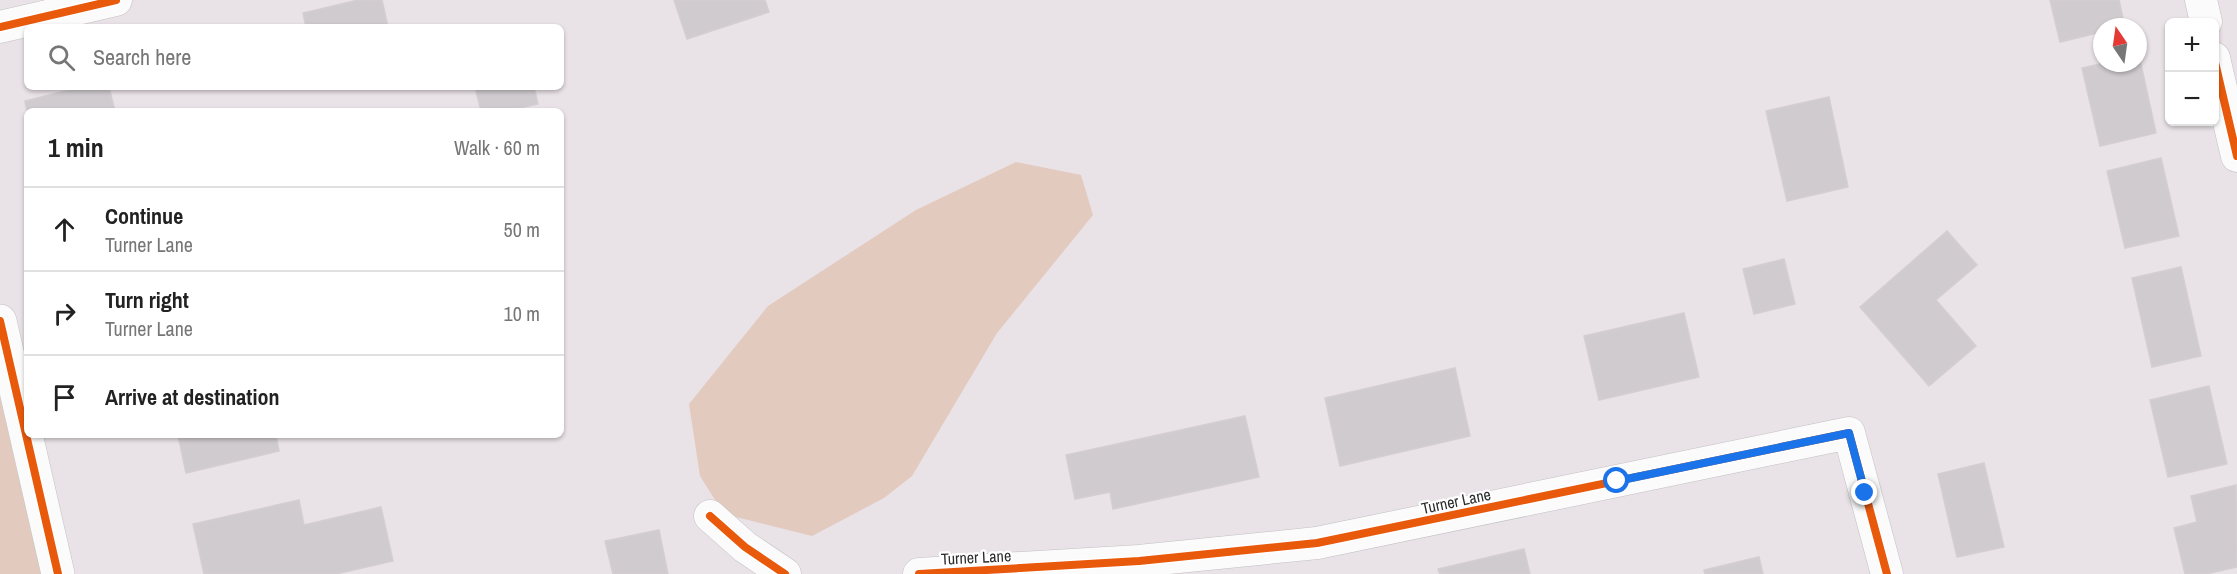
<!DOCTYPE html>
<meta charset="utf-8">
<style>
body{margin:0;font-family:"Archivo Narrow",sans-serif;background:#f2f2f2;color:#222}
.controls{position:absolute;right:18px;top:18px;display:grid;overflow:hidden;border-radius:9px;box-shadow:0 2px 4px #0004}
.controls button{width:54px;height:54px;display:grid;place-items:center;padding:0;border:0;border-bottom:2px solid #e0e0e0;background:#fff;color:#222;font:30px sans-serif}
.compass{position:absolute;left:2093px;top:18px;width:54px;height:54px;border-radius:50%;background:#fff;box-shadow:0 2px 4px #0004;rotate:347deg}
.stop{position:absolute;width:18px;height:18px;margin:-14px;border:4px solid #1a73e8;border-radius:50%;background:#fff}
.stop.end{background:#1a73e8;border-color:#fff;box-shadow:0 2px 6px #0008}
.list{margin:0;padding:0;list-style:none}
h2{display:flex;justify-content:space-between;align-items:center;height:78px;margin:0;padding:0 24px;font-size:26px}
h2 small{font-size:20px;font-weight:400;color:#767676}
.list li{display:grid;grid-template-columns:39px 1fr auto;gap:18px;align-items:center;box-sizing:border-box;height:84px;padding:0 24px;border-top:2px solid #e0e0e0}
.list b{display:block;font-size:22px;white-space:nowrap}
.list p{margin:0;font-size:20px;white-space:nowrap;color:#767676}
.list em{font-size:20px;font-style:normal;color:#767676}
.icon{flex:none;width:33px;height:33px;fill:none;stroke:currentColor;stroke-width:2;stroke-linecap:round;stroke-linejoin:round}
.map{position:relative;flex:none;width:2237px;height:574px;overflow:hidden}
.search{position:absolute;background:#fff;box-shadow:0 2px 4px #0004;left:24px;top:24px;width:540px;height:66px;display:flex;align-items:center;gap:15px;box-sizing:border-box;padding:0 21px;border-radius:9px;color:#767676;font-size:22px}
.panel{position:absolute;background:#fff;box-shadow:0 2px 4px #0004;left:24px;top:108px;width:540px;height:330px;border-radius:9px}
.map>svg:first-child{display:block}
.green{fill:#e3cabf}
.building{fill:#d0cbce;stroke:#d4ced2;stroke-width:1.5}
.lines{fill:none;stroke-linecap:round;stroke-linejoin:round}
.street-casing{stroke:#c1c0c2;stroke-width:33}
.secondary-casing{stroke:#c1c0c2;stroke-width:34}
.street{stroke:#fcfbfb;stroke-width:32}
.secondary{stroke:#fcfbfb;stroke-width:33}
.cycleway-casing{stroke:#fff;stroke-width:11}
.cycleway{stroke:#e8590c;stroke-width:8}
.route{stroke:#1a73e8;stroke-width:8}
.labels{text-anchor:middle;stroke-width:4.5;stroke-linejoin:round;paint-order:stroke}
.street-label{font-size:16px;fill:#2b2b2b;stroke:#fff}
</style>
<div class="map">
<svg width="2237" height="574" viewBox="0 0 2237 574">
<rect width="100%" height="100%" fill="#e9e2e7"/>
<path class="green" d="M1016,162L1081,175L1093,215L997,333L912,476L884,498L812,536L724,514L700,476L689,404L768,306L916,210Z
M0,397L41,574H0Z"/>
<path class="building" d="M358,0H382L388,27H306L303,13Z
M674,0H765L769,12L687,39Z
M2050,0H2119L2125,27H2102V32L2060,42Z
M2139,55L2156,133L2100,146L2082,68L2104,63H2138Z
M81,87H109L115,111H27L25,101Z
M475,87H534L538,104L507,111H481Z
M1829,97L1848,187L1787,201L1766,111Z
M2161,158L2179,236L2125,248L2107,171Z
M1947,231L1977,265L1936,300L1976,346L1929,386L1860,307Z
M1784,259L1795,304L1754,314L1743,269Z
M2181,267L2201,356L2152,367L2132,278Z
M1684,313L1699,377L1599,400L1584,336Z
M1455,368L1470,436L1340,466L1325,398Z
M2209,386L2227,464L2168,477L2150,400Z
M1245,416L1259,477L1113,509L1110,492L1075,499L1066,455Z
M178,435H276L279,451L186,473Z
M1984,463L2004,547L1957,557L1938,474Z
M2236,485L2237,567L2206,574H2185L2174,528L2197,522L2191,496Z
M299,500L304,525L381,507L393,561L336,574H204L193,524Z
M659,530L668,574H613L605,541Z
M1524,549L1530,574H1440L1438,569Z
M1759,557L1763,574H1705L1704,570Z"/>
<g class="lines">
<defs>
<path id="street" d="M2201,0L2206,22
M0,27L116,0
M2214,58L2237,156
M710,516L745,547L785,574
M919,574L1139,561L1317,543L1849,433L1887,574"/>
<path id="secondary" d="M0,321L58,574"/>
</defs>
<use href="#street" class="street-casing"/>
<use href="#secondary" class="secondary-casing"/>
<use href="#street" class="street"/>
<use href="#secondary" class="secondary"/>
<defs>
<path id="cycleway" d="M0,27L116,0
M2214,58L2237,156
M0,321L58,574
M710,516L745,547L785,574
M919,574L1139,561L1317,543L1849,433L1887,574"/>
</defs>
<use href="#cycleway" class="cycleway-casing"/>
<use href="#cycleway" class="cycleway"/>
</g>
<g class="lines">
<path class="route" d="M1617,481L1849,433L1865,493"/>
</g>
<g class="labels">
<g class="street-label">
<text transform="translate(1456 501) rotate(-12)" y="6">Turner Lane</text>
<text transform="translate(976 557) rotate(-3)" y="6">Turner Lane</text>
</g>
</g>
</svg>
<div class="controls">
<button>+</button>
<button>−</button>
</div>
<svg class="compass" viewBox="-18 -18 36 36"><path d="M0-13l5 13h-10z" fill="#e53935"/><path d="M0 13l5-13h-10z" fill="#767676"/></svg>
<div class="stop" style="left:1617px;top:481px"></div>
<div class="stop end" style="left:1865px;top:493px"></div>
<div class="search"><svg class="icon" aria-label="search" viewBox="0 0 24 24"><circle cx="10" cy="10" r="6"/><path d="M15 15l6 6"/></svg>Search here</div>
<section class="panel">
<h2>1 min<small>Walk · 60 m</small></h2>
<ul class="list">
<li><svg class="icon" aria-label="ahead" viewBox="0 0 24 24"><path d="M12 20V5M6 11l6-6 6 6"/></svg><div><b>Continue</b><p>Turner Lane</p></div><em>50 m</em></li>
<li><svg class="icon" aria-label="right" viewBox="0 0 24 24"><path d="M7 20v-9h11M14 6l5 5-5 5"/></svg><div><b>Turn right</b><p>Turner Lane</p></div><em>10 m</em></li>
<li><svg class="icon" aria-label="arrive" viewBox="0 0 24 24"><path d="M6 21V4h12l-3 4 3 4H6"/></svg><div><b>Arrive at destination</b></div></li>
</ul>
</section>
</div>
